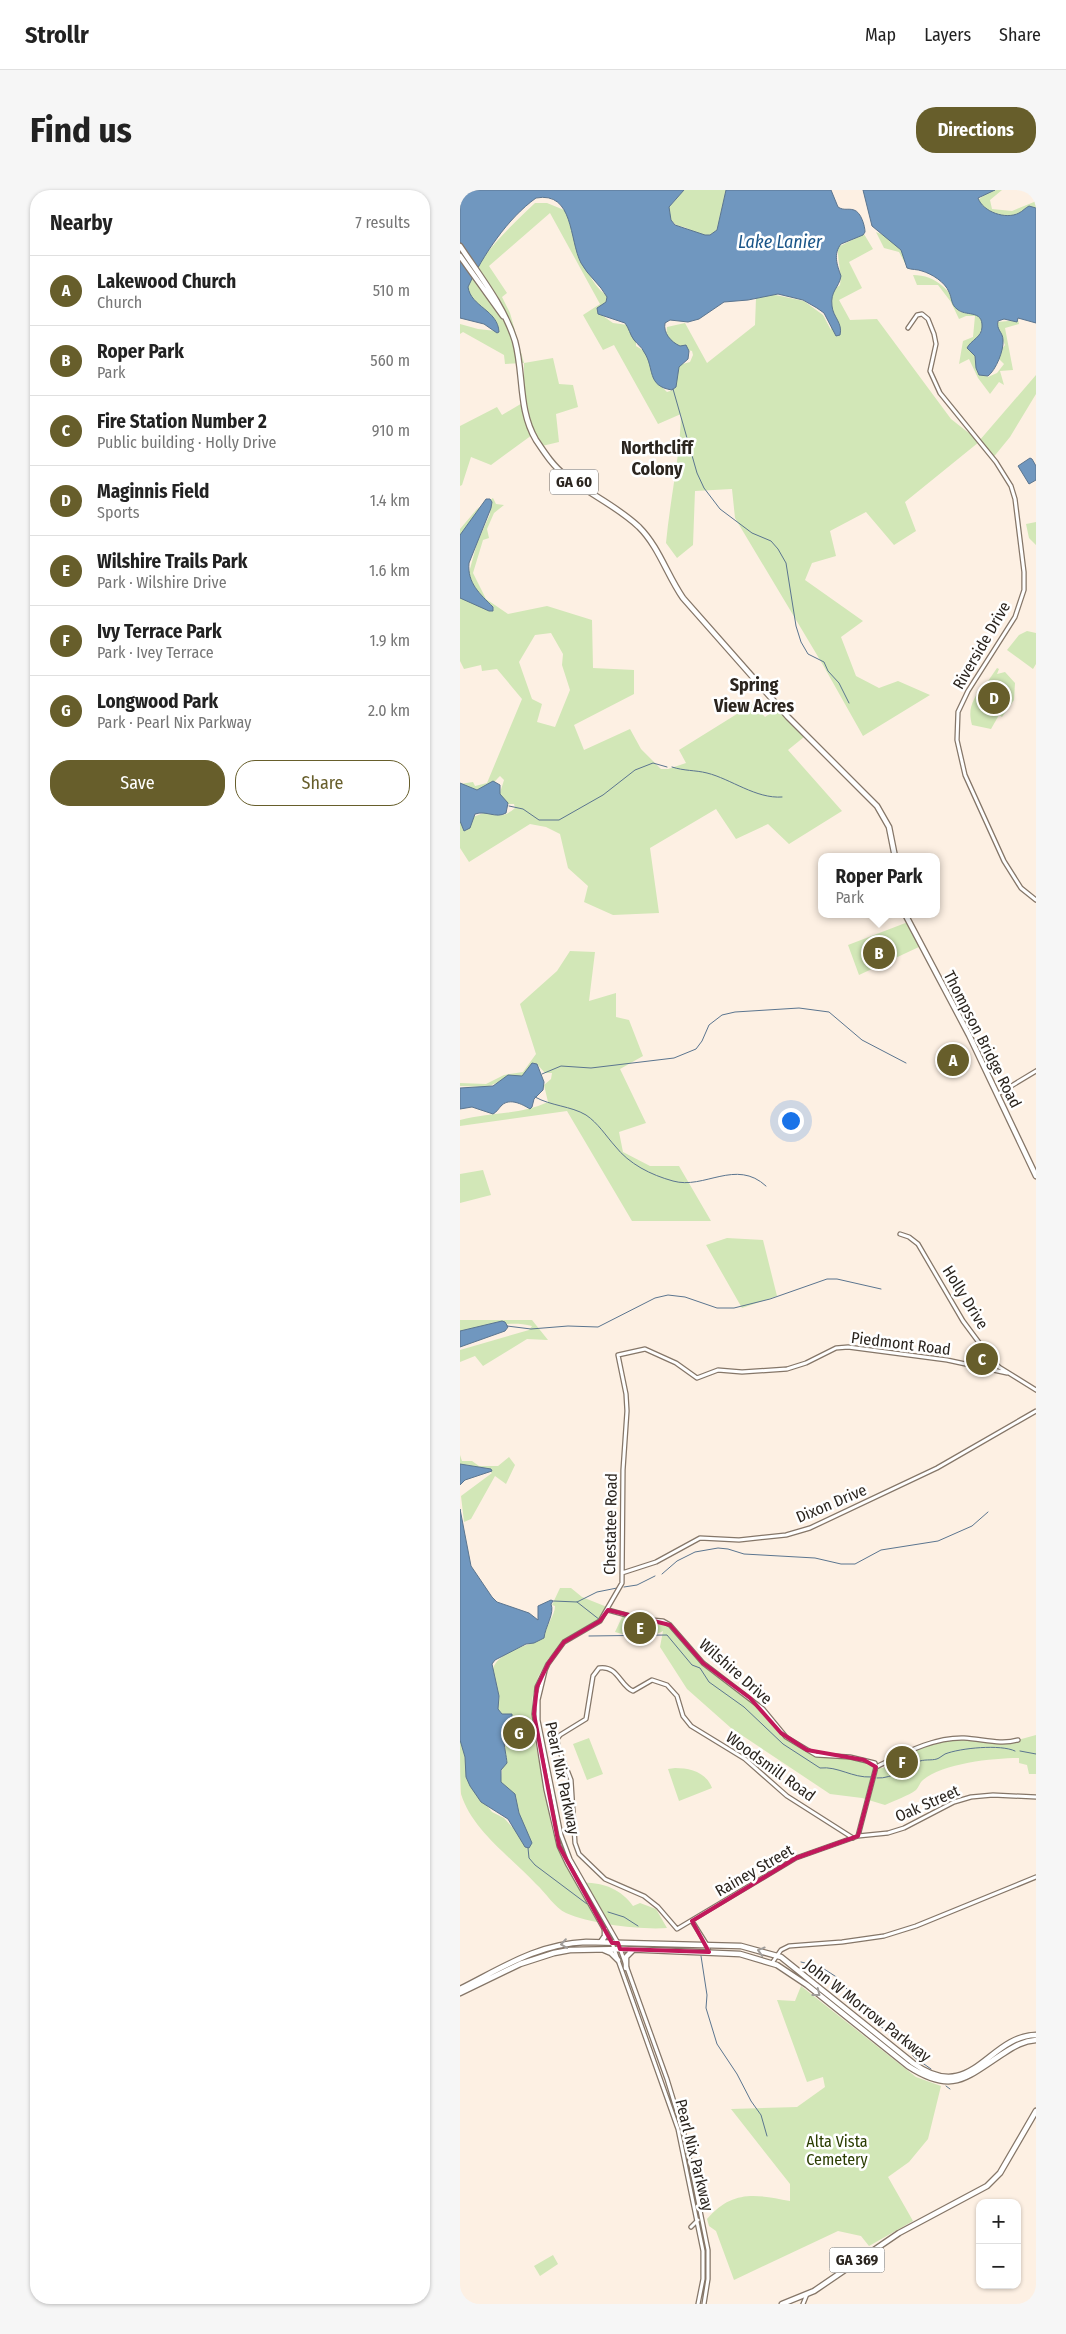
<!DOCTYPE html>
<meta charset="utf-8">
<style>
body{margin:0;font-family:"Fira Sans Condensed",sans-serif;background:#f6f6f6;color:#222}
.controls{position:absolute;right:15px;bottom:15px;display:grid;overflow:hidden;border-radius:10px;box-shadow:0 1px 4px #0004}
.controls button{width:45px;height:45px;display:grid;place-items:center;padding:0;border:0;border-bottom:1px solid #e0e0e0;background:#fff;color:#222;font:25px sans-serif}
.you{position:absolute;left:330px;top:930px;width:18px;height:18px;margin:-12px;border:4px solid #fff;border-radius:50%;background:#1a73e8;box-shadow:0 0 0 8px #1a73e833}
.badge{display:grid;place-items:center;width:32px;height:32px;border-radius:50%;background:#675e2b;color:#fff;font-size:16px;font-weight:700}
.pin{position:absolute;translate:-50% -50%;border:2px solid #fff;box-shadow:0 1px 5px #0006}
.popup{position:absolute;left:358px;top:663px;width:122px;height:65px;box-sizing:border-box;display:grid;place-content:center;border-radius:10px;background:#fff;filter:drop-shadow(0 1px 4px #0005);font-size:16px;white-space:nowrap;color:#767676}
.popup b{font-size:19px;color:#222}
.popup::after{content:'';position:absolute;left:50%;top:100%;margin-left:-10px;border:10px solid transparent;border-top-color:#fff}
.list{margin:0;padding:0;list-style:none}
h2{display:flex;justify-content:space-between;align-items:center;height:65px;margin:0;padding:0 20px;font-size:21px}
h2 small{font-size:16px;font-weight:400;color:#767676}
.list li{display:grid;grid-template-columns:32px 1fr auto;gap:15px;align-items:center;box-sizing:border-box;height:70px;padding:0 20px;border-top:1px solid #e0e0e0}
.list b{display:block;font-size:19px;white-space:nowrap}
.list p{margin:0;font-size:16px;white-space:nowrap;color:#767676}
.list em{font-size:16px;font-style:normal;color:#767676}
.actions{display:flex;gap:10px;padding:15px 20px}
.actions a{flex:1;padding:11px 0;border:1px solid #675e2b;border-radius:20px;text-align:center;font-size:18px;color:#675e2b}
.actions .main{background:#675e2b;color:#fff}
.map{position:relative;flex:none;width:576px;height:2114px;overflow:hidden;border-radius:20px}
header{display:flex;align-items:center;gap:30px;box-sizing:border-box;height:70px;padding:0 25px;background:#fff;border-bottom:1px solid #e0e0e0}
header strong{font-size:24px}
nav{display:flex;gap:28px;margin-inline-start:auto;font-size:18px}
.intro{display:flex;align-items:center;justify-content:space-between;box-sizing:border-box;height:120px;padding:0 30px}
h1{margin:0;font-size:35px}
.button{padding:12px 22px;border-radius:20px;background:#675e2b;color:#fff;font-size:18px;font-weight:700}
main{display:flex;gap:30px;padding:0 30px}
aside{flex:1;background:#fff;border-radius:20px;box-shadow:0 1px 4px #0004}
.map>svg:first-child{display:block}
.green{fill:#d2e7b7;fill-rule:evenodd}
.water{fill:#7097bf;stroke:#5b758f}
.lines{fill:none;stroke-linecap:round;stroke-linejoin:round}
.stream{stroke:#5b758f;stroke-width:1}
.tertiary-casing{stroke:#857668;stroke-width:5.5}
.secondary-casing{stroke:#857668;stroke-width:5.5}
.primary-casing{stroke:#857668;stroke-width:7}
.trunk-casing{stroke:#857668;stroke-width:7}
.tertiary{stroke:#fff;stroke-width:3}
.secondary{stroke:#fff;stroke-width:3}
.primary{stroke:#fff;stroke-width:4.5}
.trunk{stroke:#fff;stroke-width:4.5}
.oneway{stroke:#a09d9a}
.marked{fill:none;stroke:#c2185b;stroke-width:4;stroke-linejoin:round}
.labels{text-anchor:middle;stroke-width:5;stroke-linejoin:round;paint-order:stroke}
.shield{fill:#fff;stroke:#6b6662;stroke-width:1}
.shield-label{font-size:15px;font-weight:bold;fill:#2b251f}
.street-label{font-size:16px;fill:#2b251f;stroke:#fff}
.park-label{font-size:16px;fill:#2c3e03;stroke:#fff}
.water-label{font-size:18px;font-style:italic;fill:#1a5588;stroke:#fff}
.neighbourhood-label{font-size:18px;font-weight:bold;fill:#2b251f;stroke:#fff}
</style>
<header>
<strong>Strollr</strong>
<nav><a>Map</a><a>Layers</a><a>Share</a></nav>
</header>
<div class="intro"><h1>Find us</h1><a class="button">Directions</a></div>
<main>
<aside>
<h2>Nearby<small>7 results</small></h2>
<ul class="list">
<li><span class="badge">A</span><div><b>Lakewood Church</b><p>Church</p></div><em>510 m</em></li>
<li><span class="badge">B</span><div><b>Roper Park</b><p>Park</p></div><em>560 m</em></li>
<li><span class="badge">C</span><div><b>Fire Station Number 2</b><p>Public building · Holly Drive</p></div><em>910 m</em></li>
<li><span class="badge">D</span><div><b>Maginnis Field</b><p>Sports</p></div><em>1.4 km</em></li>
<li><span class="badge">E</span><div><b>Wilshire Trails Park</b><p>Park · Wilshire Drive</p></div><em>1.6 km</em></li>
<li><span class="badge">F</span><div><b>Ivy Terrace Park</b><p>Park · Ivey Terrace</p></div><em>1.9 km</em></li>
<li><span class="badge">G</span><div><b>Longwood Park</b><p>Park · Pearl Nix Parkway</p></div><em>2.0 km</em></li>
</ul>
<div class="actions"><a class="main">Save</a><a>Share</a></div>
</aside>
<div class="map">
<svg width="576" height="2114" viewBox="0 0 576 2114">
<rect width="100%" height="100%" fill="#fdf0e3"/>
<path class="green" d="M224,0H266L257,40C246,52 235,41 224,37C219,36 216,36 213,32C209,28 209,22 209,17Z
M530,0H542L530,10L532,19L552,21L574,12L576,0V20L559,27L531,25L517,11Z
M75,13H87L109,22C118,51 123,91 150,108L143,126L153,133L168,135L176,149V156L191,165L197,192L207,202L213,200L219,175L230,172L233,165L232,161L220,158L206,146L207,137L225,133L247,173L295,135L296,108L311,104L344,111L363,125L371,140L372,101L380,95C382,82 377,70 378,57L404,44L413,59L389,72L402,98L379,110L390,130L417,129L491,229L519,251L576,185V204L550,247L532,269L519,252L445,312L456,341L434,355L406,322L370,341L376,366L352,373L345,390L403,431L381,447L396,486L419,498L438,491L470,505L403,546L363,475L275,328L272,299L235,301L233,355L217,368L206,353C210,310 220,267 221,224L198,234L154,155L143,160L123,125L140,114L90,23L29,76L47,103L42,107L50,123L64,173L93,168L99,194L113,195L118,217L96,224L99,252L82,256L72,245L31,275L11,267L2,295L0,296V236L37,217L42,225L64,212V173L45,174L44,165L3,142L0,144V134L18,139L36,141L8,112C8,107 7,99 9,93C22,62 51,36 75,13Z
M416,42C433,48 444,57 446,75L439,62L424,58Z
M453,85C476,85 492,101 500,122L520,124L524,132L515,164L520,181L528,187L537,183L544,174L536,166L545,155L538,140V132L558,130L559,134L545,138L553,180L540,181L544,195L539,192L530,204L518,188L509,169L499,174L503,151L513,147L515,126H506L499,129L491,112L478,95H457Z
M33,308L36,314L44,315L34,323L27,339L29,348L23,350L13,383L26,409L48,424L87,416L132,430L133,478L174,480V504L114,535L124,560L170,539L181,559L201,579H208L226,573L219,560L293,514L305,527L318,518L344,547L328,560L382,621L329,654L308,634L276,649L256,619L190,658L199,723L153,725L124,712L128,696L108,678L100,644L86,637L70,634L9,672L0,658V621L8,629L26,622C38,627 45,627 55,618L54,614H44L38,609L44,590L40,586C33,592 28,605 17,602C10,601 7,598 0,598V594L13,592L15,596L27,593L62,509L37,479L22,481L21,475L4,479L0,471V405L4,401L17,353L30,324L29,318L0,351V339L17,319ZM91,443L103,464L102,475L110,500L95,537L77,532L82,514L72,509L59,472L75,445Z
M576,332V355L569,348L566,334Z
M567,441L576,443V474L573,479L547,460L559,445Z
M537,478L539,479L537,484L545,482L555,493L554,510L542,527L539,525L531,539L512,535C507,517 514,509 523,494H526Z
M448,732L461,756L399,785L388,755Z
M110,761L135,762L129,811L156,803V827L169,830L183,866L160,879L186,933L159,942L163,962L190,976H219L251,1031H172L107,921L0,936V930C30,922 60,925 88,912L84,895L91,889L92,883H85L76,873L69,882L56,890L50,887L27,897L0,896V893L26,894L44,885L63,882L76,864L60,814L97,781Z
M23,980L31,1005L0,1013V984Z
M267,1048L303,1050L317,1106L282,1118L246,1055Z
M0,1130H72L88,1150L67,1149L23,1176L15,1166L0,1172V1160L69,1140L72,1136C48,1130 23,1138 0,1143Z
M0,1265L2,1271H12L19,1276H38L49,1267L55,1275L46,1294L35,1286L11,1329L4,1332L1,1306L32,1283L28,1280H15L0,1274Z
M100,1398H111L122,1407L147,1417L138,1431L113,1444L88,1469L78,1487L72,1509V1535L92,1640L106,1676L116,1693C139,1691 160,1697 173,1716L180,1713L196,1719L207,1738C180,1740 131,1734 106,1723C95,1718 85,1702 76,1694C51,1667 12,1640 1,1604C0,1591 0,1544 0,1528L16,1602L32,1622L44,1628L52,1637L63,1641L55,1605L41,1592C41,1573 50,1557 42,1539L52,1524H42L38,1519L39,1506L33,1480H26L33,1479C37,1462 70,1455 84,1448C85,1436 95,1426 95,1416L92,1415Z
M163,1425L200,1432L204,1435L205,1431L236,1466L260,1487L305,1519L320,1542L357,1565L384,1566L412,1572L416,1577L423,1578L458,1558L482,1551L496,1548L547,1553L576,1545V1584H569L567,1575L559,1573V1568C534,1568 483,1573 463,1590C460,1592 459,1597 456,1600C448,1606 435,1610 425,1615L402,1608L370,1604L271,1538L227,1499L200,1457L203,1441C191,1448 168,1446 155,1442Z
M129,1548L143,1584L127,1590L113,1554Z
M215,1578C230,1578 246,1582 252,1598L219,1611L208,1579Z
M341,1796L456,1887L481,1896L468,1949L449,1972L428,1987L453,2031L409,2056L401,2046L378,2041L274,2090L256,2041L249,2036L247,2029C272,2000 295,2004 330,2011V1994L271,1919L337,1917L365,1897L363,1887L347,1892L317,1810L335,1811Z
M93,2065L98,2074L80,2086L74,2076Z"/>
<path class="water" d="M0,0H224L209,17L211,30L215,35L245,45H250L257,40L266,0H371L378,17C384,21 388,18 394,20C401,22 405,36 405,42L403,45L381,54C373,64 377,75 381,86C379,98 370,101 372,116C373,127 383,133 380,145L376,146L364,123L357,118L343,110L318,104L288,110L264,112L239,129L228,132L210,130L205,133C203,143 211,152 220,156L226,155L229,161L228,169L219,177L216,197L212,200C186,196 195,178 184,162C182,157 177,154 174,150C170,145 169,138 165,133L138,124L137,118L146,112L147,107C140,94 128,86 121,73C109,50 114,1 76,8C48,28 23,65 8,97C11,117 38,120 39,142L37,143L24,134L0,128Z
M403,0H535L518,8C523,22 546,30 559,23C563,21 565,18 569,16L576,18V133L558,128L557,132L544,129L538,131C536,140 543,142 543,150C544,160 536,180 528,186L519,185L516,178L515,166L507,158C511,150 522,147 522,137C523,119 505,127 497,119C491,115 492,108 489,102C485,92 472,84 462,81C457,79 452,80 447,78L441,60L412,36Z
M570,268L572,269L576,276V290L569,294L558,276Z
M26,309H30L32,312L31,318L9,373C7,393 20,404 33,417V421H29L0,408V345Z
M33,591L40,595V604L48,613L46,623C36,629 26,620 15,624L10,638L4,641L0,631V593L17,600Z
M72,873L77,874L84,892L83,900L74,909L72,917L70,919C62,914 50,908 42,915C38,919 37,922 33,924L12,917L0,919V898L33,896L48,885L62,886Z
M42,1131L45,1132L48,1137L45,1141L0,1157V1141Z
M0,1274L31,1279L32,1281L5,1290L0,1295Z
M0,1319L11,1376L32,1407L37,1412L69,1423L78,1430V1416L91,1410L93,1411L91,1414C95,1423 85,1437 84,1448L74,1453L66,1454L35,1470L32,1474L39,1506L38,1519L42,1524H52V1527C37,1532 46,1560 47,1573L41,1580V1592L55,1604L59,1623L72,1653L69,1658L65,1657L48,1629L21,1612L10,1596L6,1587L5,1567L0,1550Z"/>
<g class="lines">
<path class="stream" d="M213,199L237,283L244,298L260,319L292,343L311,351L318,359L326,373L336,436L341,452L348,464L364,472L368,481L379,493L389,513
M212,577C224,581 235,580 247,583C271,589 296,609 322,607
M49,616L63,619L79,630H99L143,605L175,580L193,573L207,577
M82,884L101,876L131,878L214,868L236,859L242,851L249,835L262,825L275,822L339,818L369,822L402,850L446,873
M75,907C91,916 111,916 126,925C138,933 146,946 155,956C169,974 191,985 213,991C244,1000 276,968 306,996
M47,1136L71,1139L108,1136L138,1137L195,1108L208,1105L225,1107L257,1118H274L310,1109L367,1089H377L421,1099
M202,1384L217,1371L235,1362L258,1358L268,1359L284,1364L355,1368L381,1374H395L421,1360L478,1351L512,1336L528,1322
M164,1397L177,1395L195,1386
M93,1411L117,1412L137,1402L157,1398
M117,1412L140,1430
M129,1446L207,1445L232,1475L240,1478L249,1492L284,1517L323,1554L360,1578C378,1576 392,1588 411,1587
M560,1561L576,1564
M417,1588C433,1589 446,1577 460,1571C466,1569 474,1571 479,1568C481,1567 483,1565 485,1564C500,1558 541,1554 555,1561
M68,1658L69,1668L75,1675L127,1714
M148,1722L164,1727L178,1736
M241,1766L247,1805L246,1818L257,1854L277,1884L291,1911L301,1925L307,1946
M341,1772L361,1777L378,1788L414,1832L445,1853L454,1867L471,1879
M486,1896L490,1899"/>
<defs>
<path id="tertiary" d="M448,138L457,125L462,124L468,129L474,144L476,154L470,181L480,203L536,272L551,296L555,309L564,382V400L555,427L508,501L498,522L497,550L505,585L544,671L561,698L576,710
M538,904L576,881
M440,1044L449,1047L458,1054L503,1131L526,1162L539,1177L576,1200
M162,1383L196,1372L240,1348L279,1350L326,1345L350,1338L477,1278L576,1221
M148,1420L181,1429L203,1431L210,1435L243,1473L303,1519L326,1547L356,1565L390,1567L415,1573L416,1577L398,1646
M85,1481L78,1510V1530L101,1645L110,1669L158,1753
M416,1577C443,1564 473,1547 504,1548C523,1549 540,1555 558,1550
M393,1648L327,1606L285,1569L231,1536L223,1526L217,1506L207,1495L192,1490L173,1501C160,1496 158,1475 139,1478L133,1486L126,1529L100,1545L97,1549L98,1557L111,1590L115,1653L119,1664L145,1689L184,1706L198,1717L217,1739L336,1668L398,1646L428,1643L444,1638L494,1612L511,1607L533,1605L576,1607
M232,1731L247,1755L249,1762
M152,1753L108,1675L99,1656L86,1600L74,1524L77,1497L88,1474L104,1452L140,1431L162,1393L163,1280L167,1221L166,1204L158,1165L185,1159L216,1173L237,1188L258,1180L282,1182L327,1179L346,1173L376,1158L388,1157L487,1170L547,1183
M312,1773L321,1760L329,1756L382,1752L424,1746L456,1736L576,1687"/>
<path id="secondary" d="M152,1753L218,1939L243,2061V2089L238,2114
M158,1753L207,1889L226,1951L248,2060V2089L244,2114
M231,2037L238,2030
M343,2114L347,2104"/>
<path id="primary" d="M141,1752L145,1746V1740
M144,1760L151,1763L158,1770
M166,1778V1767L173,1760
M0,1799C42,1778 77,1754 126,1752L281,1756L321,1767L453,1873C512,1916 527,1846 576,1845
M0,1803L60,1774L94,1763L110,1760L163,1759L280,1764L317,1775L347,1795L448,1876C493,1905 505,1888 544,1863C555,1856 563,1851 576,1850
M322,2114L354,2101L439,2043L527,1996L540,1983L576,1921"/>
<path id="trunk" d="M0,56C20,86 44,116 55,151C64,184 58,220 76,250C84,262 93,276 105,285C129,304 157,316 179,337C199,357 207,385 223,408L328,527L417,616L429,637L435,667
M0,66L43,126
M445,724L509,845L576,986"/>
</defs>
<use href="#tertiary" class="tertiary-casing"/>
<use href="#secondary" class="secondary-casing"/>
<use href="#primary" class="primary-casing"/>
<use href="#trunk" class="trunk-casing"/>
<use href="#tertiary" class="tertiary"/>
<use href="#secondary" class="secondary"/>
<use href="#primary" class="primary"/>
<use href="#trunk" class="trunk"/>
</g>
<defs><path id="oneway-chevron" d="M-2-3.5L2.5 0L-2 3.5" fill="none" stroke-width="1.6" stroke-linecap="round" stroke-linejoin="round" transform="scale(1.25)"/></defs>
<g class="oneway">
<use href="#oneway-chevron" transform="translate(104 1754) rotate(172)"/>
<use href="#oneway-chevron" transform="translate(301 1761) rotate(-164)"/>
<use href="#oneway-chevron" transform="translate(357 1803) rotate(38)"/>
</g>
<path class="marked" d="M148,1420L210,1435L243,1473L290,1508L321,1543L347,1560L404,1570L416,1577L398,1646L336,1668L232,1731L249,1762L160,1759L158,1753H152L99,1656L74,1524L77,1497L88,1474L104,1452L140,1431Z"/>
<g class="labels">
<g class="shield">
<rect x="90" y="279.5" width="48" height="25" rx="4"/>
<rect x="369.5" y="2057.5" width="55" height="25" rx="4"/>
</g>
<g class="shield-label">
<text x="114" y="297">GA 60</text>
<text x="397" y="2075">GA 369</text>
</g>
<g class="street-label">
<text transform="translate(521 455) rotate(-60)" y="6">Riverside Drive</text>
<text transform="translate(523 849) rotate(63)" y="6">Thompson Bridge Road</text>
<text transform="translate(506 1107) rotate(58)" y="6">Holly Drive</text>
<text transform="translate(441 1153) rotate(7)" y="6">Piedmont Road</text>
<text transform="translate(371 1313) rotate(-23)" y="6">Dixon Drive</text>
<text transform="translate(150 1334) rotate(-89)" y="6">Chestatee Road</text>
<text transform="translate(276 1481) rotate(41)" y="6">Wilshire Drive</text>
<text transform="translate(311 1576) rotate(36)" y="6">Woodsmill Road</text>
<text transform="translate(103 1588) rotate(78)" y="6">Pearl Nix Parkway</text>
<text transform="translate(467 1613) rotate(-24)" y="6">Oak Street</text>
<text transform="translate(294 1680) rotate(-30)" y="6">Rainey Street</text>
<text transform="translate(408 1820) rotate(38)" y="6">John W Morrow Parkway</text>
<text transform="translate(235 1965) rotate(76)" y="6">Pearl Nix Parkway</text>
</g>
<g class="park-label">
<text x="377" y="1957">Alta Vista<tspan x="377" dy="18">Cemetery</tspan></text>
</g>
<g class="water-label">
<text x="320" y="58">Lake Lanier</text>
</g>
<g class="neighbourhood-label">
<text x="197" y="264">Northcliff<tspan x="197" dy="21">Colony</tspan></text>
<text x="294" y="501">Spring<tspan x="294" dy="21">View Acres</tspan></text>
</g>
</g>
</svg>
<div class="controls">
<button>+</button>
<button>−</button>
</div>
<div class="you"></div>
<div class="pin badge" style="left:493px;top:870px">A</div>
<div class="pin badge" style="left:419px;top:763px">B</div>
<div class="popup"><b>Roper Park</b>Park</div>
<div class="pin badge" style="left:522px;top:1169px">C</div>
<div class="pin badge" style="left:534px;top:508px">D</div>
<div class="pin badge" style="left:180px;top:1438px">E</div>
<div class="pin badge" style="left:442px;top:1572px">F</div>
<div class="pin badge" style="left:59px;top:1543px">G</div>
</div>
</main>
